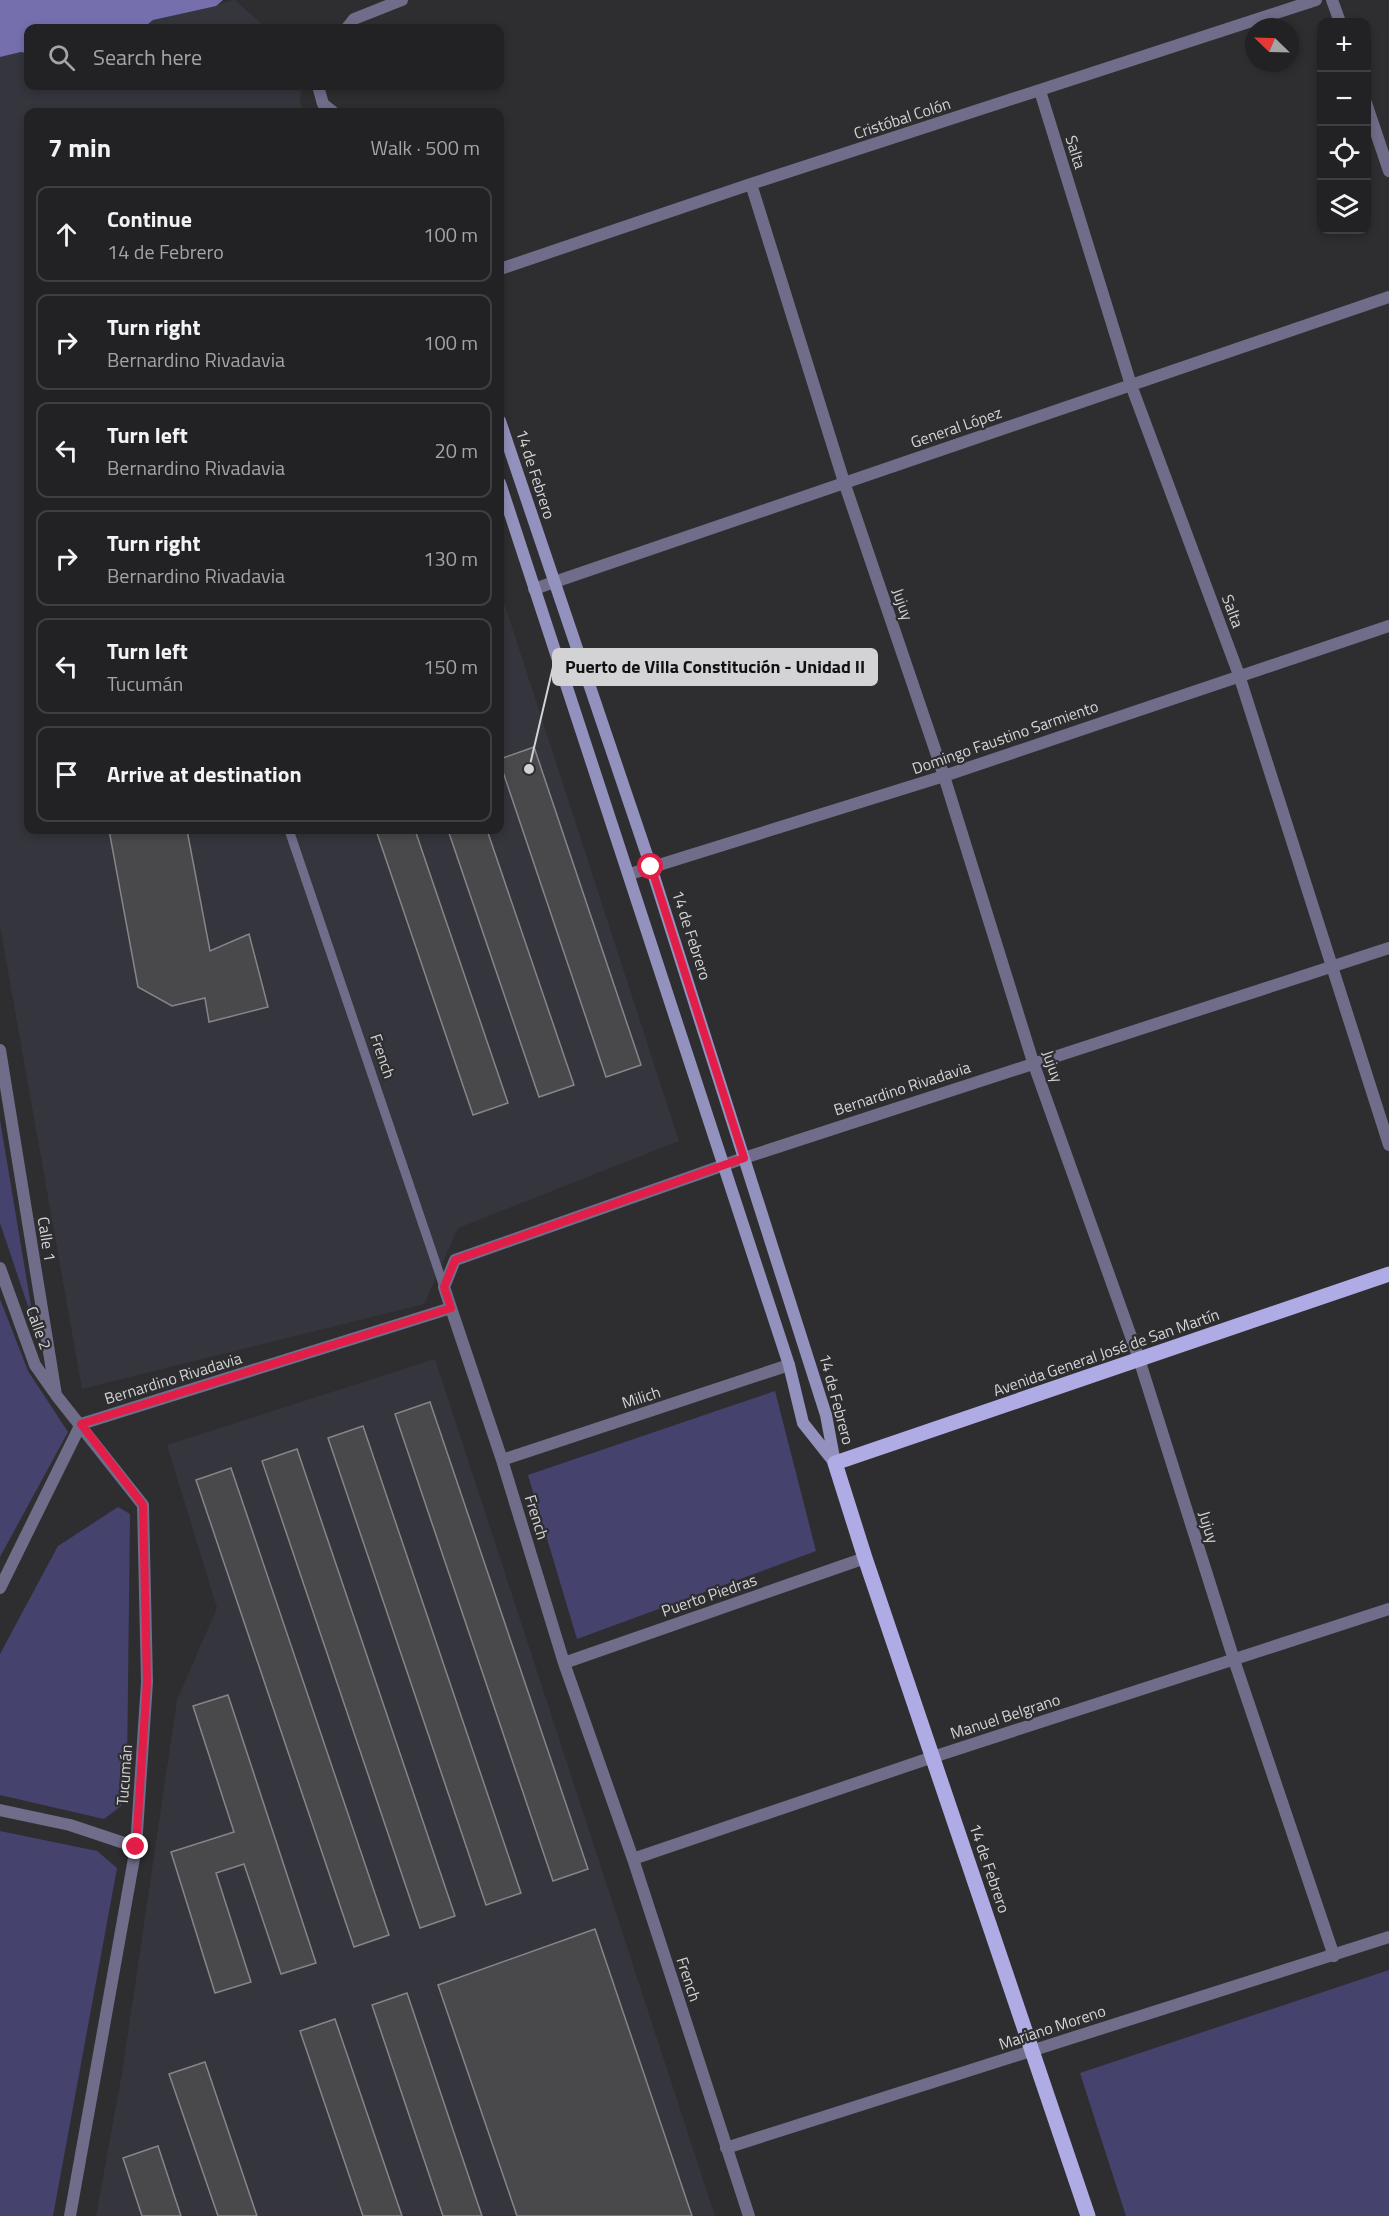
<!DOCTYPE html>
<meta charset="utf-8">
<style>
body{margin:0;font-family:"Titillium Web",sans-serif;background:#2e2f31;color:#f1f3f6}
.controls{position:absolute;right:18px;top:18px;display:grid;overflow:hidden;border-radius:12px;box-shadow:0 3px 9px #0003}
.controls button{width:54px;height:54px;display:grid;place-items:center;padding:0;border:0;border-bottom:2px solid #3f3f41;background:#222224;color:#f1f3f6;font:30px sans-serif}
.compass{position:absolute;left:1245px;top:18px;width:54px;height:54px;border-radius:50%;background:#222224;box-shadow:0 3px 9px #0003;rotate:293deg}
.stop{position:absolute;width:18px;height:18px;margin:-14px;border:4px solid #e11d48;border-radius:50%;background:#fff}
.stop.end{background:#e11d48;border-color:#fff;box-shadow:0 2px 6px #0008}
.list{margin:0;padding:0;list-style:none}
h2{display:flex;justify-content:space-between;align-items:center;height:78px;margin:0;padding:0 24px;font-size:26px}
h2 small{font-size:20px;font-weight:400;color:#a2a4a6}
.list li{display:grid;grid-template-columns:39px 1fr auto;gap:18px;align-items:center;box-sizing:border-box;height:96px;margin:0 12px 12px;padding:0 12px;border:2px solid #3f3f41;border-radius:12px}
.list b{display:block;font-size:22px;white-space:nowrap}
.list p{margin:0;font-size:20px;white-space:nowrap;color:#a2a4a6}
.list em{font-size:20px;font-style:normal;color:#a2a4a6}
.icon{flex:none;width:33px;height:33px;fill:none;stroke:currentColor;stroke-width:2;stroke-linecap:round;stroke-linejoin:round}
.map{position:relative;flex:none;width:1389px;height:2216px;overflow:hidden}
.search{position:absolute;background:#222224;box-shadow:0 3px 9px #0003;left:24px;top:24px;width:480px;height:66px;display:flex;align-items:center;gap:15px;box-sizing:border-box;padding:0 21px;border-radius:12px;color:#a2a4a6;font-size:22px}
.panel{position:absolute;background:#222224;box-shadow:0 3px 9px #0003;left:24px;top:108px;width:480px;height:726px;border-radius:12px}
.map>svg:first-child{display:block}
.built{fill:#35353d}
.green{fill:#46426e}
.water{fill:#756fae}
.building{fill:#49494c;stroke:#868589;stroke-width:1.5}
.lines{fill:none;stroke-linecap:round;stroke-linejoin:round}
.service{stroke:#6f6d89;stroke-width:9}
.minor{stroke:#6f6d89;stroke-width:12}
.secondary{stroke:#9391bd;stroke-width:12}
.primary{stroke:#aface5;stroke-width:15}
.route{stroke:#e11d48;stroke-width:8}
.labels{text-anchor:middle;stroke-width:4.5;stroke-linejoin:round;paint-order:stroke}
.street-label{font-size:16px;fill:#d3d3d5;stroke:#2e2e30}
.leader{fill:none;stroke:#d3d3d5;stroke-width:2}
.callout-dot{fill:#d3d3d5;stroke:#2e2e30;stroke-width:2}
.callout{fill:#d3d3d5;stroke:#d3d3d5;stroke-width:2}
.callout-label{font-size:18px;text-anchor:middle;font-weight:bold;fill:#111}
</style>
<div class="map">
<svg width="1389" height="2216" viewBox="0 0 1389 2216">
<rect width="100%" height="100%" fill="#2e2e30"/>
<path class="built" d="M235,0L266,28H147L148,24L153,20Z
M21,52L26,53L28,57V86H302L300,99L302,112H28V830H500V590L679,1141L458,1228L424,1304L82,1389L0,926V57Z
M435,1359L715,2216H96L123,2067L177,1700L217,1608L167,1445Z"/>
<path class="green" d="M0,1120L34,1324L0,1223Z
M0,1299L28,1371L68,1432L0,1557Z
M775,1391L816,1551L577,1639L528,1475Z
M118,1507L130,1514L127,1770L121,1806L104,1819L0,1795V1654L58,1546Z
M0,1831L97,1851L117,1868L53,2216H0Z
M1389,1970V2216H1126L1080,2073Z"/>
<path class="water" d="M0,0H223L216,6L153,20L148,24L146,28H28V57L26,53L21,52L0,57Z"/>
<path class="building" d="M534,747L641,1065L606,1077L500,763V759Z
M109,830H187L210,951L249,934L268,1007L209,1022L205,998L172,1006L138,987Z
M376,830H415L508,1103L473,1115Z
M448,830H487L574,1085L539,1097Z
M430,1402L588,1869L553,1881L395,1414Z
M363,1426L521,1893L486,1905L328,1438Z
M297,1449L455,1916L420,1928L262,1461Z
M231,1468L389,1935L354,1947L196,1480Z
M228,1695L316,1963L281,1974L244,1864L216,1873L251,1982L215,1993L171,1852L234,1832L193,1706Z
M595,1929L692,2216H517L438,1985Z
M407,1993L482,2216H443L372,2005Z
M335,2019L402,2216H363L300,2031Z
M205,2062L257,2216H218L169,2074Z
M158,2146L181,2216H142L123,2158Z"/>
<g class="lines">
<path class="service" d="M289,830L444,1287"/>
<path class="minor" d="M1332,0L1340,22
M347,28L354,19L402,0
M318,86L323,104L333,112
M1040,91L1131,385L1239,675L1389,1145
M1366,103L1389,171
M751,184L844,482L944,776L1033,1062L1139,1359L1234,1660L1334,1956
M500,269L751,184L1316,0
M534,589L1389,297
M630,874L944,776L1389,626
M0,1050L56,1395L143,1505L147,1682L136,1847L70,2216
M0,1268L35,1365L54,1392
M502,1460L789,1365
M0,1588L81,1424L451,1308
M564,1663L865,1558
M0,1810L70,1825L136,1847
M633,1859L933,1757L1389,1609
M726,2148L1389,1937
M749,2216L633,1859L564,1663L502,1460L451,1308L444,1287L455,1260L744,1158L1389,948"/>
<path class="secondary" d="M500,421L651,867L826,1415L835,1463
M500,483L789,1365L803,1423L834,1462"/>
<path class="primary" d="M1088,2216L865,1558L835,1463L1389,1274"/>
</g>
<g class="lines">
<path class="route" d="M136,1847L147,1682L143,1505L81,1424L451,1308L444,1287L455,1260L744,1158L651,867"/>
</g>
<g class="labels">
<g class="street-label">
<text transform="translate(902 118) rotate(-18)" y="6">Cristóbal Colón</text>
<text transform="translate(1076 152) rotate(73)" y="6">Salta</text>
<text transform="translate(956 427) rotate(-19)" y="6">General López</text>
<text transform="translate(536 474) rotate(72)" y="6">14 de Febrero</text>
<text transform="translate(903 604) rotate(71)" y="6">Jujuy</text>
<text transform="translate(1233 611) rotate(70)" y="6">Salta</text>
<text transform="translate(1005 737) rotate(-19)" y="6">Domingo Faustino Sarmiento</text>
<text transform="translate(692 935) rotate(72)" y="6">14 de Febrero</text>
<text transform="translate(383 1056) rotate(71)" y="6">French</text>
<text transform="translate(1053 1066) rotate(71)" y="6">Jujuy</text>
<text transform="translate(902 1088) rotate(-18)" y="6">Bernardino Rivadavia</text>
<text transform="translate(47 1239) rotate(81)" y="6">Calle 1</text>
<text transform="translate(39 1328) rotate(70)" y="6">Calle 2</text>
<text transform="translate(1106 1352) rotate(-19)" y="6">Avenida General José de San Martín</text>
<text transform="translate(173 1378) rotate(-17)" y="6">Bernardino Rivadavia</text>
<text transform="translate(641 1397) rotate(-18)" y="6">Milich</text>
<text transform="translate(837 1399) rotate(75)" y="6">14 de Febrero</text>
<text transform="translate(537 1517) rotate(73)" y="6">French</text>
<text transform="translate(1209 1527) rotate(73)" y="6">Jujuy</text>
<text transform="translate(709 1595) rotate(-19)" y="6">Puerto Piedras</text>
<text transform="translate(1005 1716) rotate(-18)" y="6">Manuel Belgrano</text>
<text transform="translate(124 1775) rotate(-86)" y="6">Tucumán</text>
<text transform="translate(990 1868) rotate(71)" y="6">14 de Febrero</text>
<text transform="translate(689 1979) rotate(72)" y="6">French</text>
<text transform="translate(1052 2027) rotate(-18)" y="6">Mariano Moreno</text>
</g>
</g>
<path class="leader" d="M529 769L553 667"/>
<circle class="callout-dot" cx="529" cy="769" r="6"/>
<rect class="callout" x="553" y="649" width="324" height="36" rx="6"/>
<g class="callout-label">
<text x="715" y="673">Puerto de Villa Constitución - Unidad II</text>
</g>
</svg>
<div class="controls">
<button>+</button>
<button>−</button>
<button><svg class="icon" aria-label="locate" viewBox="0 0 24 24"><circle cx="12" cy="12" r="6"/><path d="M12 2v4M12 18v4M2 12h4M18 12h4"/></svg></button>
<button><svg class="icon" aria-label="layers" viewBox="0 0 24 24"><path d="M12 4l9 5-9 5-9-5zM3 14l9 5 9-5"/></svg></button>
</div>
<svg class="compass" viewBox="-18 -18 36 36"><path d="M0-13l5 13h-10z" fill="#e53935"/><path d="M0 13l5-13h-10z" fill="#a2a4a6"/></svg>
<div class="stop" style="left:651px;top:867px"></div>
<div class="stop end" style="left:136px;top:1847px"></div>
<div class="search"><svg class="icon" aria-label="search" viewBox="0 0 24 24"><circle cx="10" cy="10" r="6"/><path d="M15 15l6 6"/></svg>Search here</div>
<section class="panel">
<h2>7 min<small>Walk · 500 m</small></h2>
<ul class="list">
<li><svg class="icon" aria-label="ahead" viewBox="0 0 24 24"><path d="M12 20V5M6 11l6-6 6 6"/></svg><div><b>Continue</b><p>14 de Febrero</p></div><em>100 m</em></li>
<li><svg class="icon" aria-label="right" viewBox="0 0 24 24"><path d="M7 20v-9h11M14 6l5 5-5 5"/></svg><div><b>Turn right</b><p>Bernardino Rivadavia</p></div><em>100 m</em></li>
<li><svg class="icon" aria-label="left" viewBox="0 0 24 24"><path d="M17 20v-9H6M10 6l-5 5 5 5"/></svg><div><b>Turn left</b><p>Bernardino Rivadavia</p></div><em>20 m</em></li>
<li><svg class="icon" aria-label="right" viewBox="0 0 24 24"><path d="M7 20v-9h11M14 6l5 5-5 5"/></svg><div><b>Turn right</b><p>Bernardino Rivadavia</p></div><em>130 m</em></li>
<li><svg class="icon" aria-label="left" viewBox="0 0 24 24"><path d="M17 20v-9H6M10 6l-5 5 5 5"/></svg><div><b>Turn left</b><p>Tucumán</p></div><em>150 m</em></li>
<li><svg class="icon" aria-label="arrive" viewBox="0 0 24 24"><path d="M6 21V4h12l-3 4 3 4H6"/></svg><div><b>Arrive at destination</b></div></li>
</ul>
</section>
</div>
